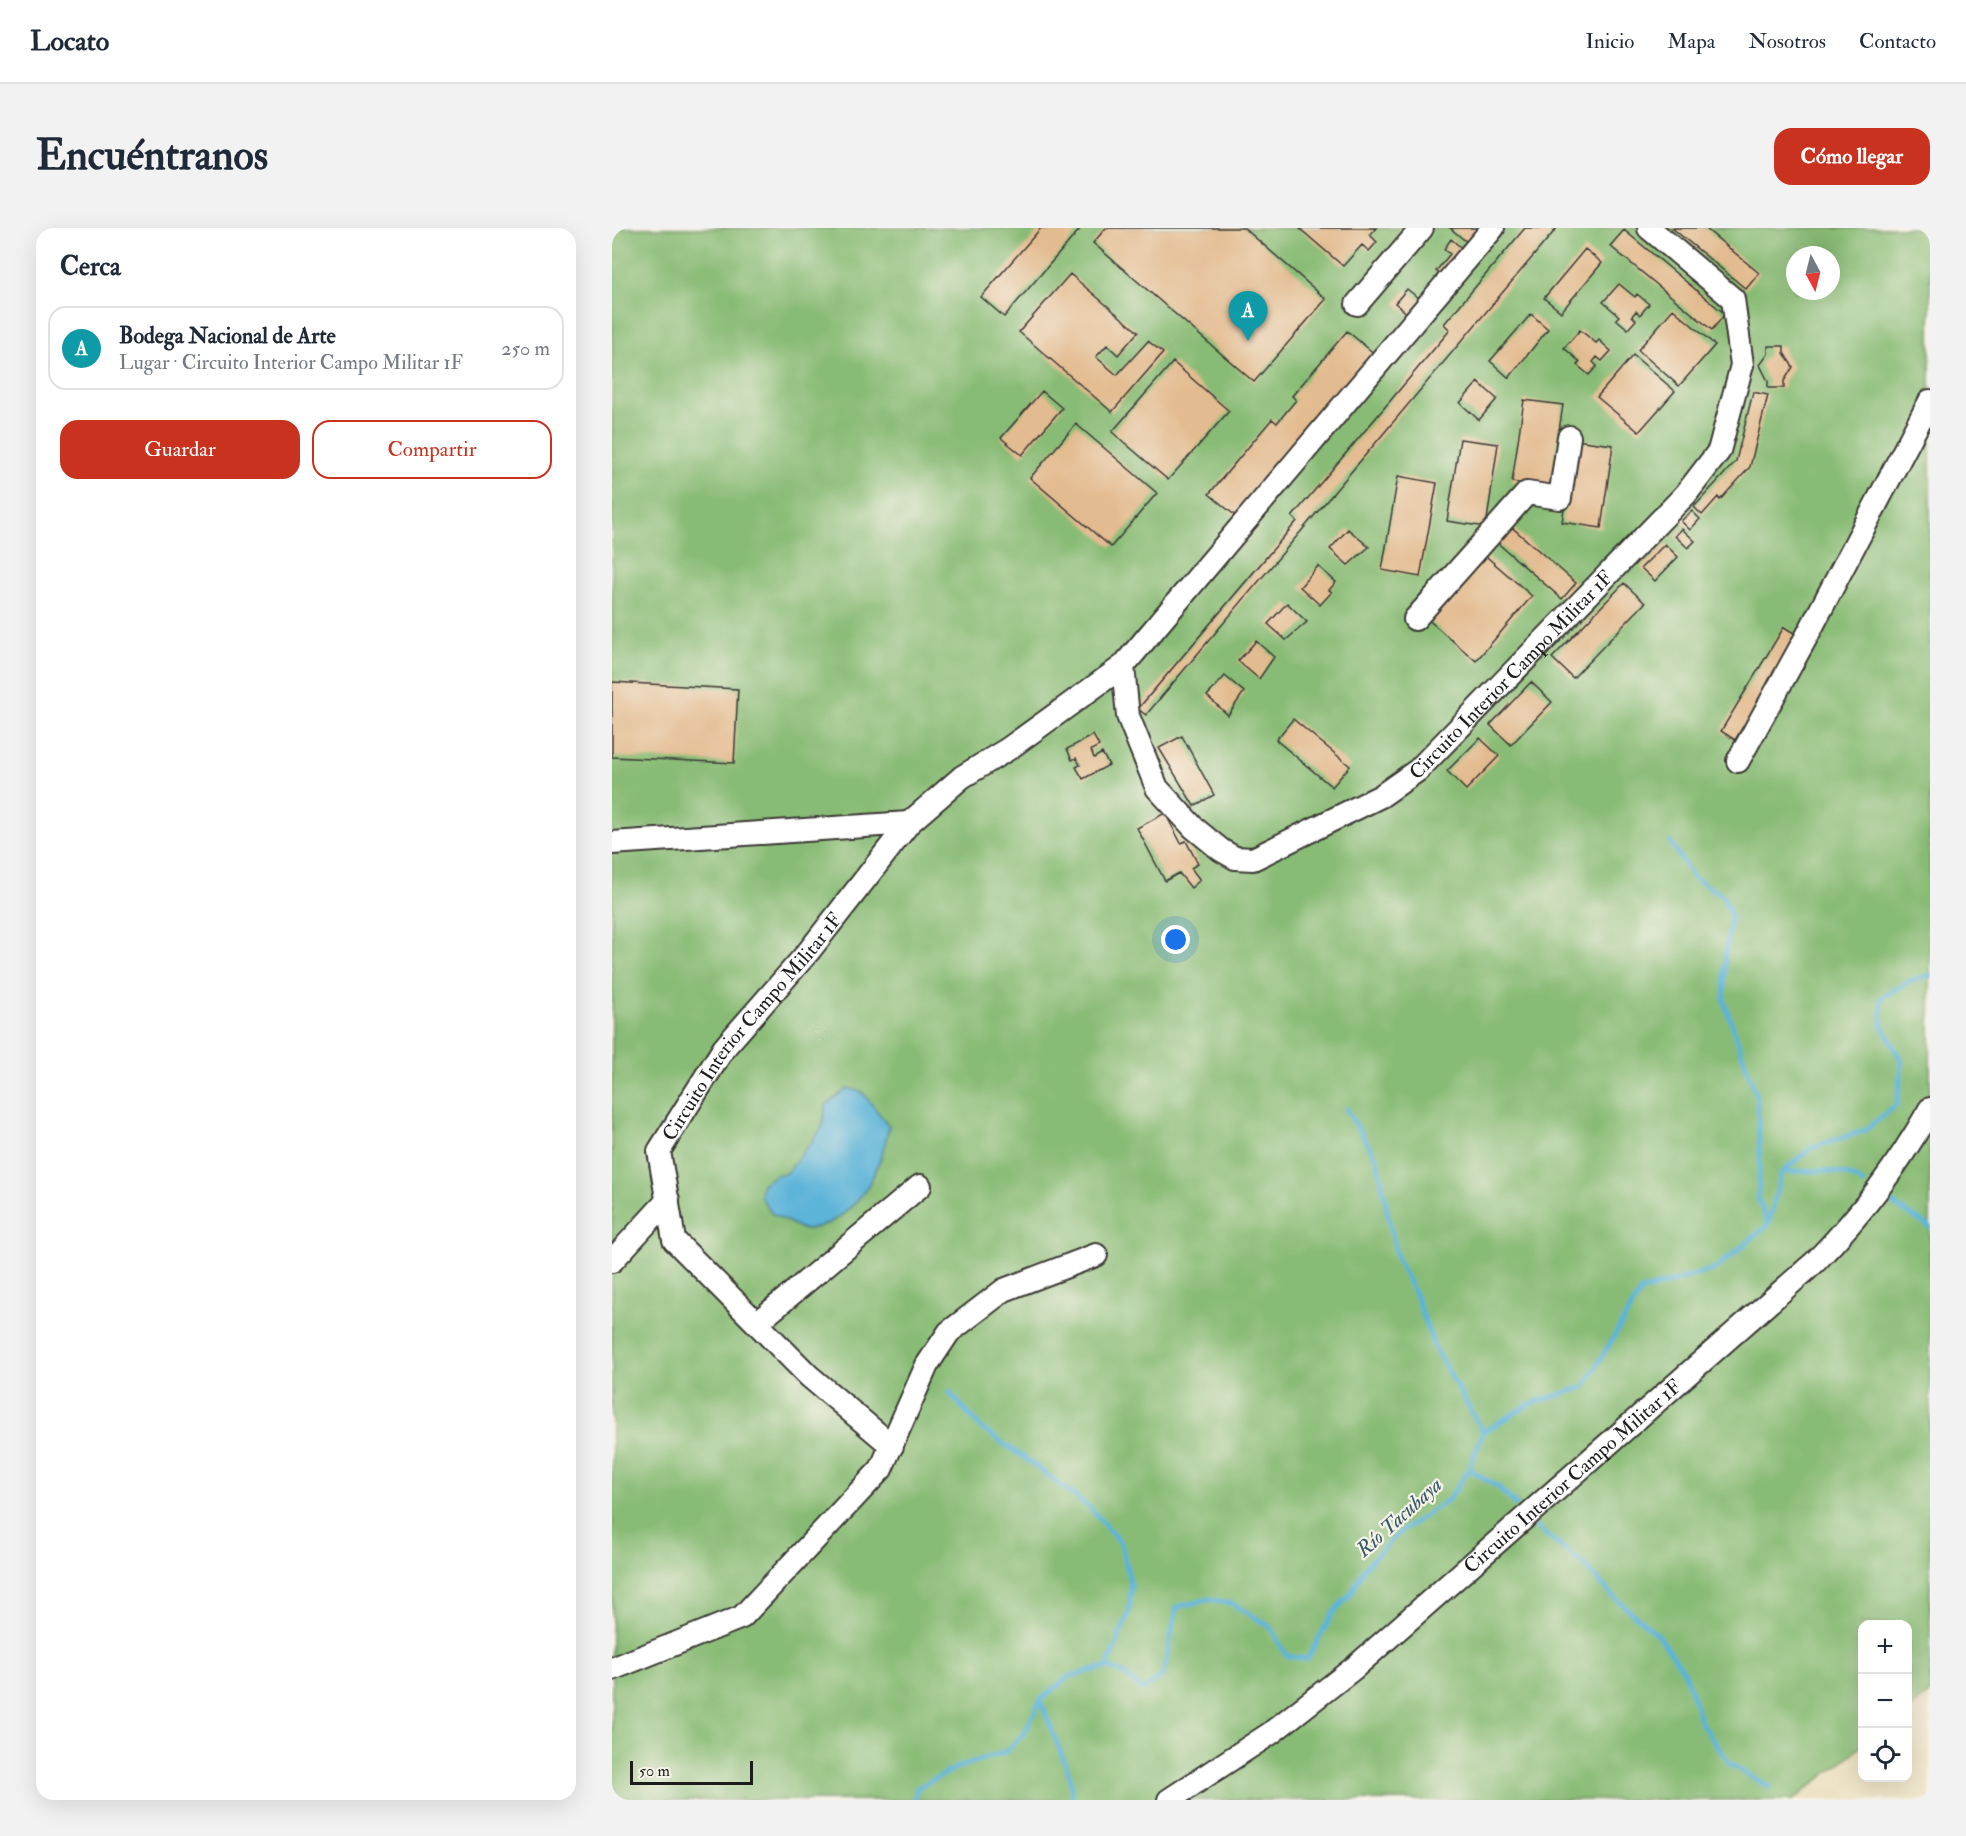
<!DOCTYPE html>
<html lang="es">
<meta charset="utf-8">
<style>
body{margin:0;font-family:"IM FELL Double Pica",serif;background:#f2f2f3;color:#1f2937}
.controls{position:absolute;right:18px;bottom:18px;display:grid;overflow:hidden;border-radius:12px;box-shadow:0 6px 24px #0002}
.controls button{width:54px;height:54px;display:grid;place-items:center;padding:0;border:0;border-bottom:2px solid #e0e1e3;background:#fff;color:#1f2937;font:30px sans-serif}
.compass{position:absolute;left:1174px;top:18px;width:54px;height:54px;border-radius:50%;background:#fff;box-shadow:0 6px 24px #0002;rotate:173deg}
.scale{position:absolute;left:18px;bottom:15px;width:123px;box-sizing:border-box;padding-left:6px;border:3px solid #1c1c1c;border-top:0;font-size:16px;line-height:21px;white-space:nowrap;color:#1c1c1c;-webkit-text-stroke:4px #f7f3e8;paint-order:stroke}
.you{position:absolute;left:564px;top:712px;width:21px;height:21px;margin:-15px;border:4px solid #fff;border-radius:50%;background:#1a73e8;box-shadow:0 0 0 9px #1a73e833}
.badge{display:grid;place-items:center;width:39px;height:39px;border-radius:50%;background:#c8321e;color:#fff;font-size:20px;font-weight:700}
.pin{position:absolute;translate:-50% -50px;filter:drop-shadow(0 2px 3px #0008)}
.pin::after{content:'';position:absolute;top:32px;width:21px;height:18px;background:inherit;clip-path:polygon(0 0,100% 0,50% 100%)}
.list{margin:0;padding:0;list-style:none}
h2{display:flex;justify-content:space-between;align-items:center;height:78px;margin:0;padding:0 24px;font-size:26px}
h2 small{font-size:20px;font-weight:400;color:#747a83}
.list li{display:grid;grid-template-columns:39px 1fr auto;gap:18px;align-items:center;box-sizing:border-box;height:84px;margin:0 12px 12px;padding:0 12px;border:2px solid #e0e1e3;border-radius:18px}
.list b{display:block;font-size:22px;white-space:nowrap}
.list p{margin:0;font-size:20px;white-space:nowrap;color:#747a83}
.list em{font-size:20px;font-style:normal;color:#747a83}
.actions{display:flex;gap:12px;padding:18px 24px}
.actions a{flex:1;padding:14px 0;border:2px solid #c8321e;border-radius:18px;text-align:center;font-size:21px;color:#c8321e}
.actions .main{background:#c8321e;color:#fff}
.icon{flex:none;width:33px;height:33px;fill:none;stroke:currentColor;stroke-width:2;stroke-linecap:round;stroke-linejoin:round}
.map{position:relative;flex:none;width:1318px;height:1572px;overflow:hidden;border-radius:18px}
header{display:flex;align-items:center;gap:36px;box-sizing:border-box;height:84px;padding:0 30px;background:#fff;border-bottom:2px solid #e0e1e3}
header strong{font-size:28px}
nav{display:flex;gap:33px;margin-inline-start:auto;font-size:21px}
.intro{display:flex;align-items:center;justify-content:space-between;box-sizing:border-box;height:144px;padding:0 36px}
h1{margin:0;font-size:42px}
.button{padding:15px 27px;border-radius:18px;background:#c8321e;color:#fff;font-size:21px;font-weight:700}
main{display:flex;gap:36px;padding:0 36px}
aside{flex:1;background:#fff;border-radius:18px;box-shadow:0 6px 24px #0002}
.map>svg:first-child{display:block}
.forest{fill:#88bb75;stroke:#526c48;stroke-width:1.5;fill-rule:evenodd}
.water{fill:#5cb4d9;stroke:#3c687a;stroke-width:1.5}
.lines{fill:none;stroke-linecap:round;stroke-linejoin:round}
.stream{stroke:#5cb4d9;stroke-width:5}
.building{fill:#e3bb90}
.minor-casing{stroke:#3b3934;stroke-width:26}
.minor{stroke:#fff;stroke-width:22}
.labels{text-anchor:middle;stroke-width:4.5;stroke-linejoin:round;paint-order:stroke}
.street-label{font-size:20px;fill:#1c1c1c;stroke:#f7f3e8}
.water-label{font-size:21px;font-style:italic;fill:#365968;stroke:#f7f3e8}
</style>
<header>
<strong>Locato</strong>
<nav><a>Inicio</a><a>Mapa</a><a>Nosotros</a><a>Contacto</a></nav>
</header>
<div class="intro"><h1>Encuéntranos</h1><a class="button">Cómo llegar</a></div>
<main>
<aside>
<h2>Cerca<small></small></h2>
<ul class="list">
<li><span class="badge" style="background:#0f9aa8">A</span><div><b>Bodega Nacional de Arte</b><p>Lugar · Circuito Interior Campo Militar 1F</p></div><em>250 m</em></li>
</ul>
<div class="actions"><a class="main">Guardar</a><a>Compartir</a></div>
</aside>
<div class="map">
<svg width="1318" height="1572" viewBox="0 0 1318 1572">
<rect width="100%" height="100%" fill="#f7f3e8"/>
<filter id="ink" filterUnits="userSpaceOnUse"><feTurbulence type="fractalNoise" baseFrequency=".0167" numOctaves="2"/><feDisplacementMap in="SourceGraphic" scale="12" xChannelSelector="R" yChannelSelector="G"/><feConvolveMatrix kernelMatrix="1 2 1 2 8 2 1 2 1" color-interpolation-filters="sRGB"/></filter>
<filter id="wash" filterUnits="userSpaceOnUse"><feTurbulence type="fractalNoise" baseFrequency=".008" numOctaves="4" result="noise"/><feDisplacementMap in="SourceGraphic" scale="24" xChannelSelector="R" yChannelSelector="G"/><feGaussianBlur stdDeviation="1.35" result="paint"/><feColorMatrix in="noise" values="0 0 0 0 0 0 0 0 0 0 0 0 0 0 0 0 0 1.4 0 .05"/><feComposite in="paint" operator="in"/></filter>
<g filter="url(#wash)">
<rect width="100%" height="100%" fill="#ebdebb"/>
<path class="forest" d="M0,0H1318V1465L1296,1483V1396H1250V1518L1181,1572H0ZM1183,27H1219V63H1183Z"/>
<path class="water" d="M236,860L250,864L277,898C270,936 255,974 219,994C212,998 201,1000 192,1002L160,986L148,968L150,956L164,947L175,945L210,900L214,877Z"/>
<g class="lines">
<path class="stream" d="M1058,614L1081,649L1111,668L1119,688L1113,727L1112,773L1145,870L1148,930L1146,971L1156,996
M734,881L765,931L785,1031L804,1068L822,1119L871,1204
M1170,944C1199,943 1229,938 1252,956
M1276,973L1318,999
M337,1164L370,1201L410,1228L477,1279L509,1315L519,1358L517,1384L495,1439
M857,1241L886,1259L904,1277
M924,1299L971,1336L1003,1370L1047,1408L1073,1445L1089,1495L1118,1536L1157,1559
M428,1472L457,1545L461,1572
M303,1572L305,1560L346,1539L393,1524L412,1506L428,1472L458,1448L495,1439L509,1444L531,1462L551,1447L565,1379L598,1371L621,1376L657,1398L675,1428L695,1431L721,1385L740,1364L752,1340L786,1306L837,1271L857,1241L871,1204L918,1176L972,1159L1029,1063L1103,1041L1156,997L1170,944L1199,920L1254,902L1285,876L1290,834L1270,797L1269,770L1298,753L1318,747"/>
</g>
<g id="blocks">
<path class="building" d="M429,0H469L392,89L369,69Z
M494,0H632L714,71L642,154L481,15Z
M687,0H764L758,7L765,14L757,23L750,17L731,38Z
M838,0H868L857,16Z
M913,0H945L534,487L526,481L685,293L680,289L838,102L832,96Z
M1060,0H1093L1147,45L1134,61Z
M1012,2L1113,86L1100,102L998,18Z
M839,11L852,22L831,48L824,43L838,26L832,21Z
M973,21L990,35L949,84L932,70Z
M458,46L526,104L506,127L495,117L484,129L505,147L536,113L551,125L500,184L407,104Z
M1007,56L1023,69L1025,66L1037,76L1028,87L1024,83L1020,88L1024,92L1016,101L1004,91L1007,88L991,74Z
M795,61L810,73L798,88L783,75Z
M1061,81L1103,117L1067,158L1026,122Z
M919,86L936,101L897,150L878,133Z
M968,102L984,115L987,112L999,123L990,133L985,129L981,134L985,138L977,147L965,137L968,134L952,120Z
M735,103L764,127L626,290L597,266L660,191L665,195L684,172L680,168Z
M1156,118H1172V125L1181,139L1172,153V160H1156V153L1148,137L1156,126Z
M1021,127L1063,163L1027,204L985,169Z
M561,134L617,183L556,252L500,204Z
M866,154L885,171L867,192L848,175Z
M430,163L450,180L410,227L389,210Z
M1141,164L1156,167L1138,239L1108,272L1106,269L1090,287L1082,279L1124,233Z
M912,172L951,177L938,260L900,254Z
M464,196L545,265L499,319L418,250Z
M848,211L886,216L874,299L835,293Z
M963,212L1001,217L989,300L950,294Z
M786,248L825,255L808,349L770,342Z
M1080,283L1088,291L1078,302L1069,293Z
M896,296L964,355L950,371L882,312Z
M736,301L757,319L736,337L718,321Z
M1070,301L1083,313L1076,320L1063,308Z
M1053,316L1066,329L1043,353L1029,340Z
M869,324L920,368L864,433L813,389Z
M706,338L724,354L717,362L720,364L708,377L688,359Z
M1012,355L1033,375L961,450L940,430Z
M675,375L695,394L674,412L656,396Z
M1172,399L1187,408L1123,512L1109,503Z
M644,413L662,429L647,451L626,433Z
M613,448L632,464L616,487L595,468Z
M0,454L126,461L122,535L0,529Z
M919,454L940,474L899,517L878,497Z
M681,491L738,538L720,559L664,512Z
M481,507L487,518L479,522L482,530L490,525L497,537L471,551L464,539L468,537L464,530L460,532L455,521Z
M570,508L602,567L582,578L547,520Z
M868,510L887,528L854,562L835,543Z
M553,585L569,615L574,613L586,636L579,640L588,652L579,660L567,645L553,653L525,600Z"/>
</g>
</g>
<g filter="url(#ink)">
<use href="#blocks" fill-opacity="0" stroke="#3b3934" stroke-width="1.5"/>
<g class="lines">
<defs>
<g id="minor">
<path d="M745,76L810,0"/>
<path d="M803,391L915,265L948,270L957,209"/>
<path id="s1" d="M511,438L516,488L545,560L582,600L609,622L623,630L641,631L769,568L806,542L1074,266L1107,223L1130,137L1121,71L1037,0"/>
<path d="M1126,533L1196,406L1318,173"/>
<path d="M0,615L297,595"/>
<path d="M0,1033L56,972"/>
<path d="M146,1094L308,958"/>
<path id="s2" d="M280,1218L197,1148L62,1012L47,923L112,820L197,723L297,595L350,549L396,521L511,438L881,0"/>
<path d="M0,1441L130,1389L269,1241L315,1137L337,1104L392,1062L484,1027"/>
<path id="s3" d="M557,1572L659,1505L742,1440L1203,1034C1250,986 1285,939 1318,881"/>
</g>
</defs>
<use href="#minor" class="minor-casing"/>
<use href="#minor" class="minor"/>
</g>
</g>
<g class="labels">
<g class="street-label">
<text dy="7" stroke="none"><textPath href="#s1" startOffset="572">Circuito Interior Campo Militar 1F</textPath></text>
<text dy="7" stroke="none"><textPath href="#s2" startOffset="546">Circuito Interior Campo Militar 1F</textPath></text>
<text dy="7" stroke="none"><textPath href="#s3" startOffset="518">Circuito Interior Campo Militar 1F</textPath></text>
</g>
<g class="water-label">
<text transform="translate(787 1289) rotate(-42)" y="7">Río Tacubaya</text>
</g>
</g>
</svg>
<div class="controls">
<button>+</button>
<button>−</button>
<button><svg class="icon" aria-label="locate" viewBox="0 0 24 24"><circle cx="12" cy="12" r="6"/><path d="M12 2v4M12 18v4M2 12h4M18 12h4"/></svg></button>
</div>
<svg class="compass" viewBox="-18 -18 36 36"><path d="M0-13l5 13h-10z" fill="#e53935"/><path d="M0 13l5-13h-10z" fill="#747a83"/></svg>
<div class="scale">50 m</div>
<div class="you"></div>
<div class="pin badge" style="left:636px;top:113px;background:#0f9aa8">A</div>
</div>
</main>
